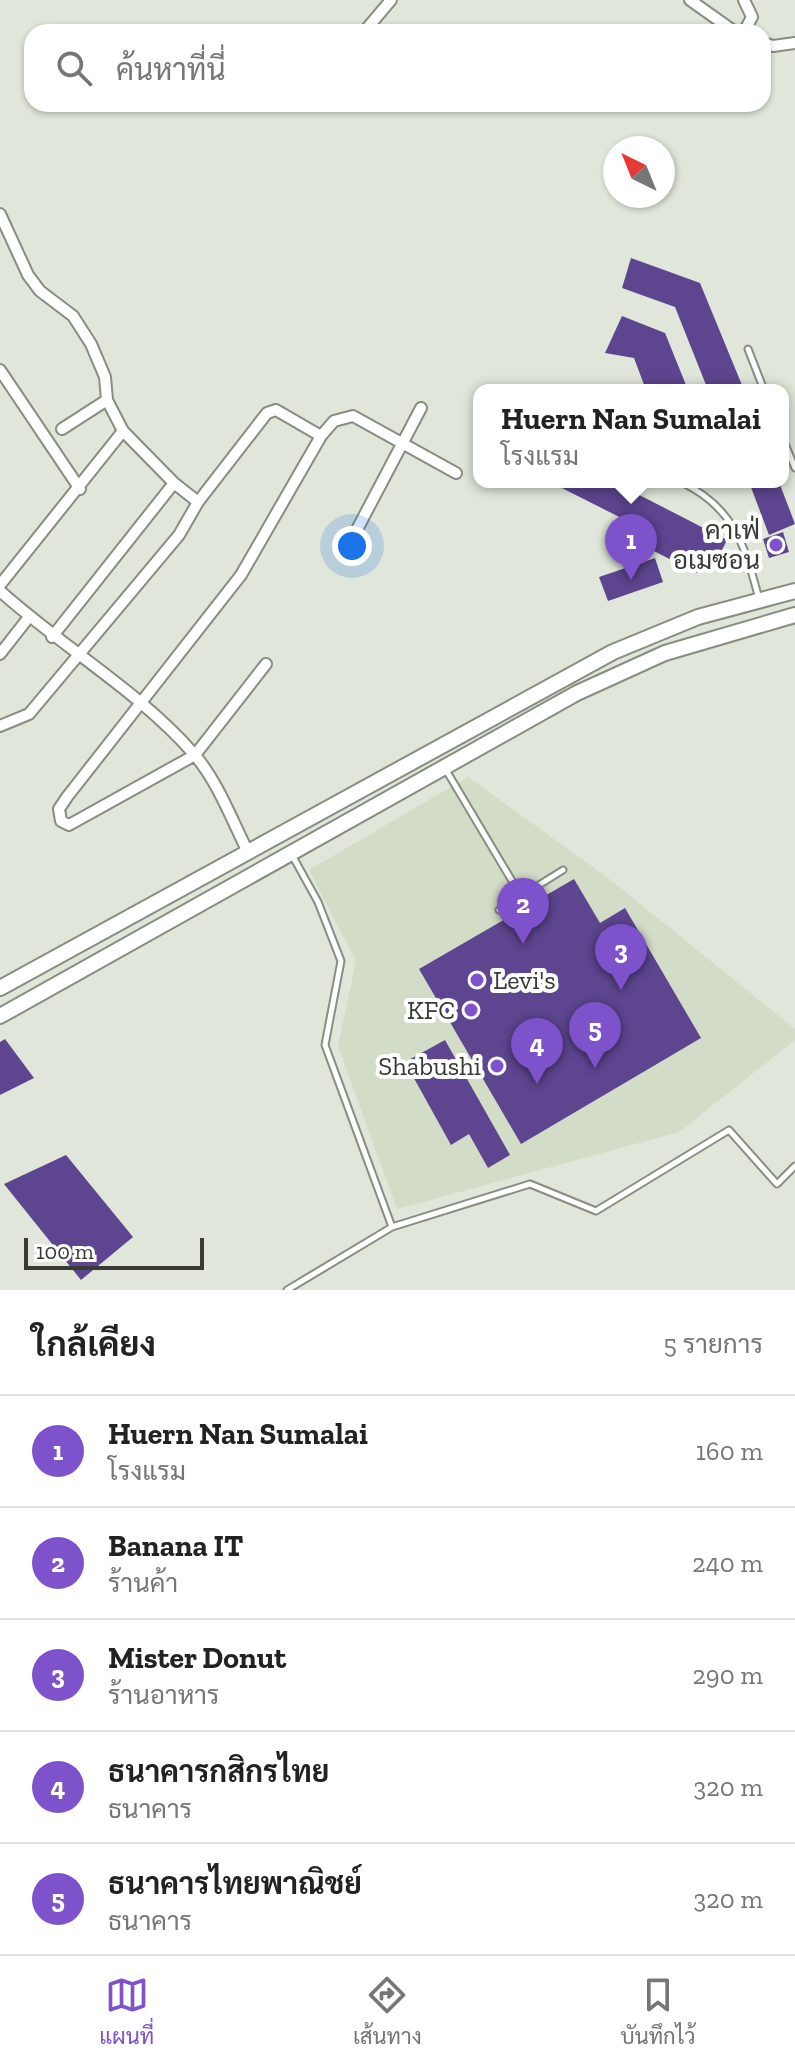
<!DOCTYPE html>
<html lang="th">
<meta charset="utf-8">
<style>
body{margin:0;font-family:"Zilla Slab",Sarabun,serif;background:#f2f2f2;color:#222}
.compass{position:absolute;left:603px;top:136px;width:72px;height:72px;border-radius:50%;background:#fff;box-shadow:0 2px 6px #0004;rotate:317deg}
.scale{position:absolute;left:24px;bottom:20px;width:180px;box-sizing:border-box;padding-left:8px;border:4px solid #383a35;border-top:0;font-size:22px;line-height:28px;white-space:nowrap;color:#383a35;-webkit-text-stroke:6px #fff;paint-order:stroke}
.you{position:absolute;left:352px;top:546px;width:28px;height:28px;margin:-20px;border:6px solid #fff;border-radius:50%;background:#1a73e8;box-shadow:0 0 0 12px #1a73e833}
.badge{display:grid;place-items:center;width:52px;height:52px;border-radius:50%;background:#7d52ca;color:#fff;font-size:26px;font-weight:700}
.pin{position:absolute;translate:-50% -66px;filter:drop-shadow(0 2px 4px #0008)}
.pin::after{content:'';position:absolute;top:42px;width:28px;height:24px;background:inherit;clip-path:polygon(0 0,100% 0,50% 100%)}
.popup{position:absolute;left:473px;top:384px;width:316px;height:104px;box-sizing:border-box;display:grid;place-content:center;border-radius:16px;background:#fff;filter:drop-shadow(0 2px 6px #0005);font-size:26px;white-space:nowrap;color:#767676}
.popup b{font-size:30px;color:#222}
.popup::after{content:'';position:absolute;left:50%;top:100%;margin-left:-16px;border:16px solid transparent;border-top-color:#fff}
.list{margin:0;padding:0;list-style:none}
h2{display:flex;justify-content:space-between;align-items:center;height:104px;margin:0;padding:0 32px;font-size:34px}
h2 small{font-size:26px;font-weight:400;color:#767676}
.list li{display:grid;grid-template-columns:52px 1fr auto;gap:24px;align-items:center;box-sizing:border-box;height:112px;padding:0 32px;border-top:2px solid #e0e0e0}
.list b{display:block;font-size:30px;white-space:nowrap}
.list p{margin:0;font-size:26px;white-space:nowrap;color:#767676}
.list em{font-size:26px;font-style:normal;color:#767676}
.icon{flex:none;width:44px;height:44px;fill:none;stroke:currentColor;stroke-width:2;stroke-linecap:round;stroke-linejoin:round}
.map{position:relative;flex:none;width:795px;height:1290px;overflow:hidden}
.search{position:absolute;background:#fff;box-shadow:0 2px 6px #0004;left:24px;right:24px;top:24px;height:88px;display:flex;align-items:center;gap:20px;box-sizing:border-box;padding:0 28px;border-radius:24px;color:#767676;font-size:30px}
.sheet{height:664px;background:#fff}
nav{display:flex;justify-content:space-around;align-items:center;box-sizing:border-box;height:112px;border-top:2px solid #e0e0e0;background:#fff;font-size:22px;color:#767676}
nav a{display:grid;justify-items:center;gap:4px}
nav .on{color:#7d52ca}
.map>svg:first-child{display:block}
.built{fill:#d3dcc7}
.building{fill:#5d458f}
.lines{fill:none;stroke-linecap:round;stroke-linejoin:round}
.service-casing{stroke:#888d81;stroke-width:9}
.minor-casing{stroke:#888d81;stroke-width:14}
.secondary-casing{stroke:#888d81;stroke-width:18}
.service{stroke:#fff;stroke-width:5}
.minor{stroke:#fff;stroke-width:10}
.secondary{stroke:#fff;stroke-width:14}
.poi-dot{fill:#7d52ca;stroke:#fff;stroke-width:3}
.labels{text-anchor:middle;stroke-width:8;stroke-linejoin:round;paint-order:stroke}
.poi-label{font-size:26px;fill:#383a35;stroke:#fff;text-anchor:end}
</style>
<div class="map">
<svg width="795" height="1290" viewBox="0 0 795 1290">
<rect width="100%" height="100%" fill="#e0e6d9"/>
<path class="built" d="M468,777L608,878L795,1029V1040L679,1132L397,1209L338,1046L356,961L309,870Z"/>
<path class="building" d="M631,258L700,283L744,390H708L675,307L622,288Z
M622,316L665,333L688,390H646L634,358L605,353Z
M550,482H614L727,540L715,564L704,559L697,573L646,547L653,534Z
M749,482H779L795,524L769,535Z
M783,532L789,552L769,558L763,539Z
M655,558L663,582L608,601L599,577Z
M574,879L600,923L625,908L701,1038L521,1144L419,969Z
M5,1039L34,1078L0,1095V1042Z
M445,1040L510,1155L488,1168L469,1134L451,1145L405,1062Z
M66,1155L133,1237L81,1280L4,1184Z"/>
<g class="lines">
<defs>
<path id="service" d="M748,349L764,390
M783,439L795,468
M681,482C734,507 745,546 759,599
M446,770L521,896
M292,855L318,902L341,961L325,1045L392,1227L530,1184L596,1211L729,1130L777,1184L795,1166
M499,910L563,870
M287,1290L392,1227"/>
<path id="minor" d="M690,0L735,32
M364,32L391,0
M744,32L752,17L744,0
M763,43L773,46L795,43
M0,214L28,275L40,291L73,316L91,344L105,377L107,400L62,429
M0,370L80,489
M107,400L123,431
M321,436L334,421L353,416L456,473
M352,539L421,408
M0,585L123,431L174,483L198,502
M0,591C61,646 141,693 193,753C217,780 231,818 247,850
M52,637L174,483
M0,654L29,617
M0,726L29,714L179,535L198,502L267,413L276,410L321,436L241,575L67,797L59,809L61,821L69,825L195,755L266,664"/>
<path id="secondary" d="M0,988L613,652L698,617L795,591
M0,1016L577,693L665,653L795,615"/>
</defs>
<use href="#service" class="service-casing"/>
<use href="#minor" class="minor-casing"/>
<use href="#secondary" class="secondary-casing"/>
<use href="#service" class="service"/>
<use href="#minor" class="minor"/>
<use href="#secondary" class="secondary"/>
</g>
<g class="poi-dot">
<circle cx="776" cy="545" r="8"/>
<circle cx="477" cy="980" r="8"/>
<circle cx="471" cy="1010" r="8"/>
<circle cx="497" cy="1066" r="8"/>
</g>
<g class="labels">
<g class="poi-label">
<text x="760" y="539">คาเฟ่<tspan x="760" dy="30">อเมซอน</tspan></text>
<text x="493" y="989" text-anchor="start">Levi's</text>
<text x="455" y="1019">KFC</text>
<text x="481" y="1075">Shabushi</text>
</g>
</g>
</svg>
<svg class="compass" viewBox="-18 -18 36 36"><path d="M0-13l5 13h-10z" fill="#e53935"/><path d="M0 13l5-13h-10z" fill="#767676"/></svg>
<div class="scale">100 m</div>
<div class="you"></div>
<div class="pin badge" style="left:631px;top:580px">1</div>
<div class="popup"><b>Huern Nan Sumalai</b>โรงแรม</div>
<div class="pin badge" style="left:523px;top:944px">2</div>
<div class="pin badge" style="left:621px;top:990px">3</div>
<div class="pin badge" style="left:537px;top:1084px">4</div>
<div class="pin badge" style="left:595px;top:1068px">5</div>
<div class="search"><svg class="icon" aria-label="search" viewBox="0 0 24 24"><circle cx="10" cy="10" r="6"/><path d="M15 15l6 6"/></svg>ค้นหาที่นี่</div>
</div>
<section class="sheet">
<h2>ใกล้เคียง<small>5 รายการ</small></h2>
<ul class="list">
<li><span class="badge">1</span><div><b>Huern Nan Sumalai</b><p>โรงแรม</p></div><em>160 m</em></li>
<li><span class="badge">2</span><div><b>Banana IT</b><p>ร้านค้า</p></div><em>240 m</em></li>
<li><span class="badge">3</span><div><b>Mister Donut</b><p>ร้านอาหาร</p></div><em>290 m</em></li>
<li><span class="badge">4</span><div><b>ธนาคารกสิกรไทย</b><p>ธนาคาร</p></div><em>320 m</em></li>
<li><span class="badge">5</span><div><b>ธนาคารไทยพาณิชย์</b><p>ธนาคาร</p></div><em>320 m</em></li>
</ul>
</section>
<nav>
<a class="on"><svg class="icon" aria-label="map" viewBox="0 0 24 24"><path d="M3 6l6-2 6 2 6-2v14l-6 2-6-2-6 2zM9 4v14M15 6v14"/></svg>แผนที่</a>
<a><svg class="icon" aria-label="directions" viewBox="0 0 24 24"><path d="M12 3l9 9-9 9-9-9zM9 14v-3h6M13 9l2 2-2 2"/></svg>เส้นทาง</a>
<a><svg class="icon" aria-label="saved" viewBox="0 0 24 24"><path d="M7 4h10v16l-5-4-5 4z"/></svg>บันทึกไว้</a>
</nav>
